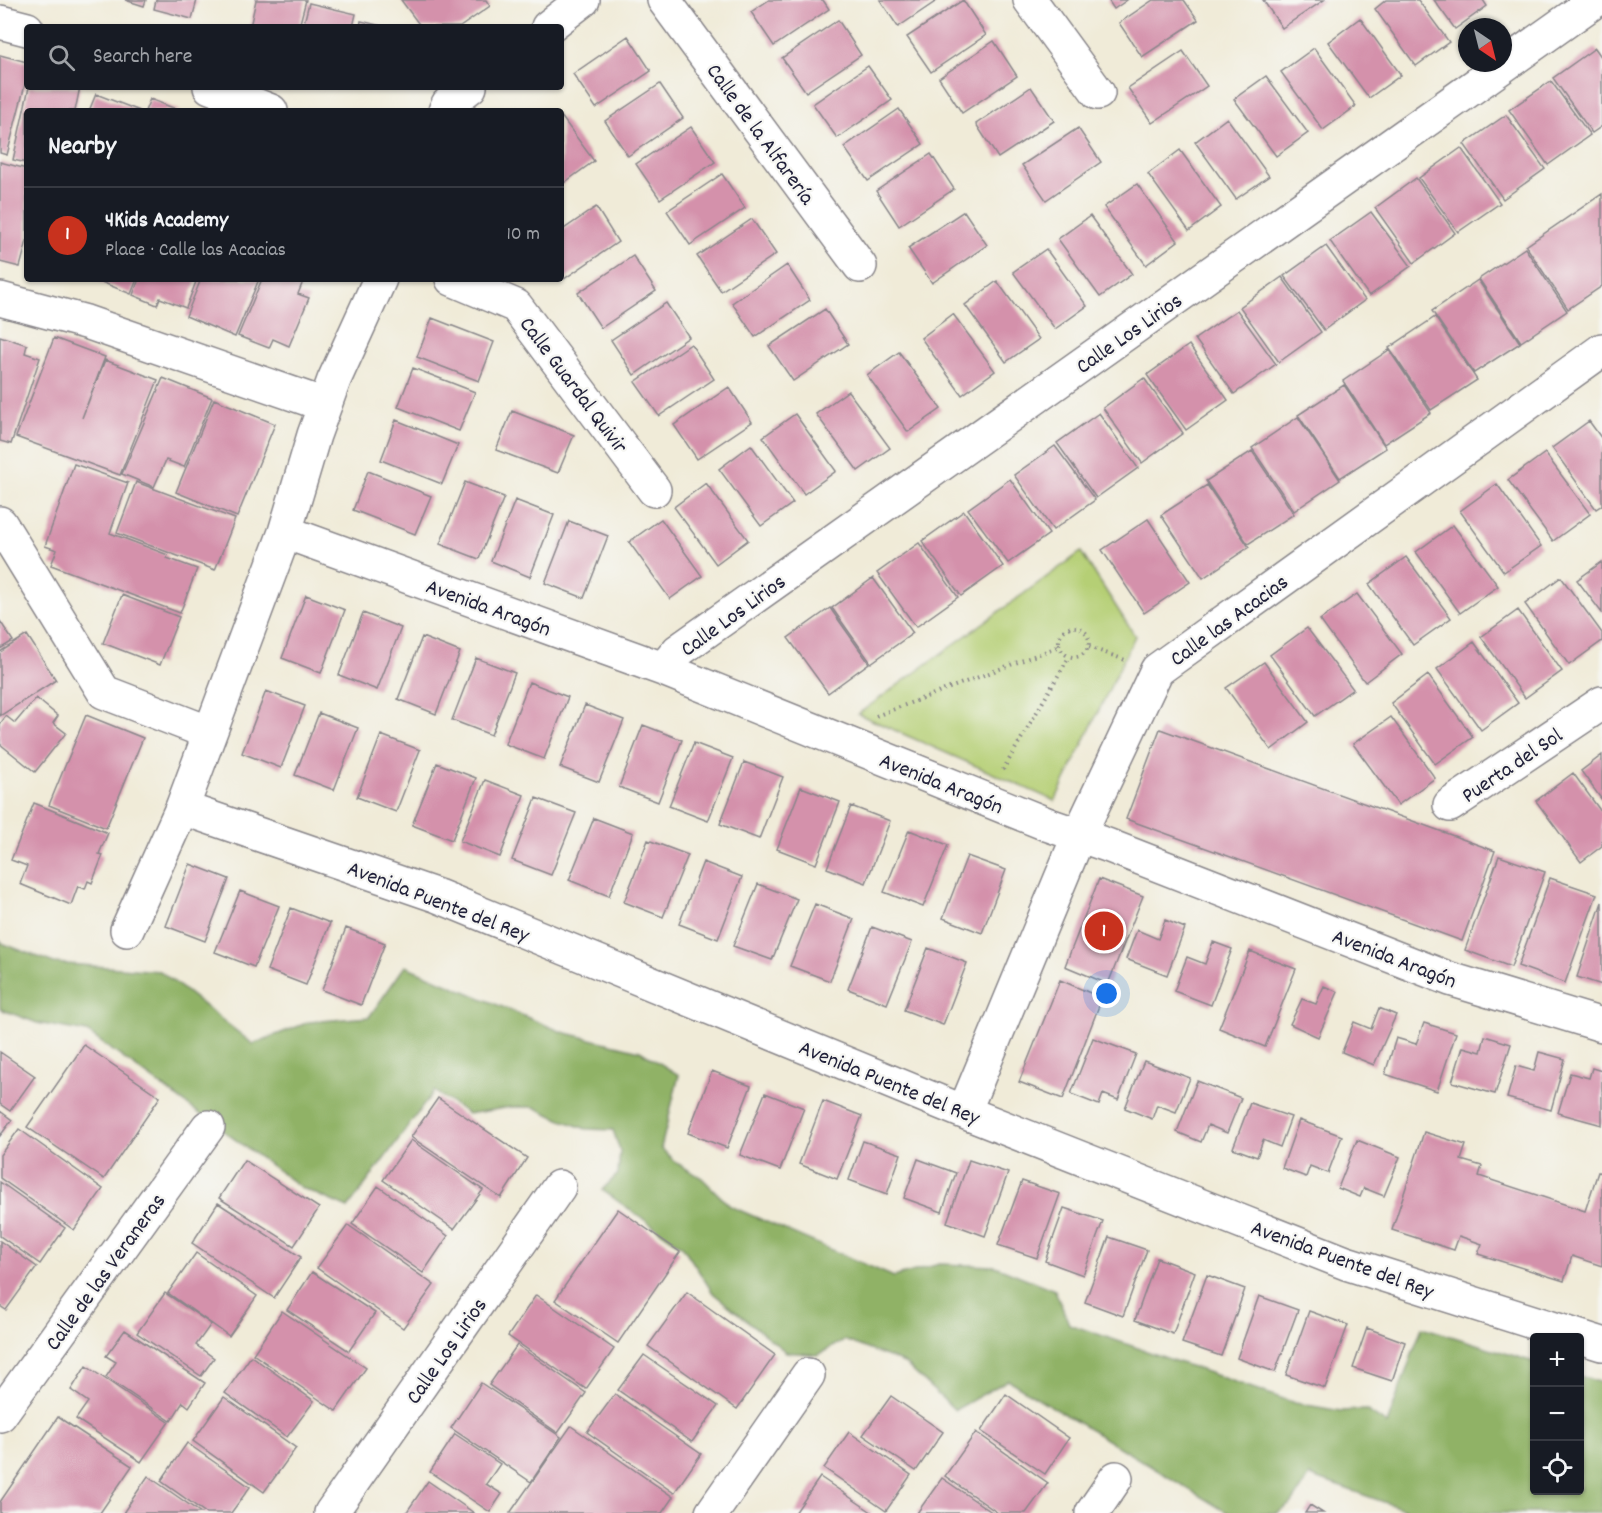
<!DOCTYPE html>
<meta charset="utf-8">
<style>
body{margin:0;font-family:Dekko,sans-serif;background:#242831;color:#f1f3f6}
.controls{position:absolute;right:18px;bottom:18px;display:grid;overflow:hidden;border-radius:6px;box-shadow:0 2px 4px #0004}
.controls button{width:54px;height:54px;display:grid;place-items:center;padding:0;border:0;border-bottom:2px solid #363941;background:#171b24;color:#f1f3f6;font:30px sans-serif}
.compass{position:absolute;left:1458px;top:18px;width:54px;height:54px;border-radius:50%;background:#171b24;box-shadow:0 2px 4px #0004;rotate:145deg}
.you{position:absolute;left:1107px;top:994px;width:21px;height:21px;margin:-15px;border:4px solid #fff;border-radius:50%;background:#1a73e8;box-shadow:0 0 0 9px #1a73e833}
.badge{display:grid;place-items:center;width:39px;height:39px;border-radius:50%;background:#c8321e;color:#fff;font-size:20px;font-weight:700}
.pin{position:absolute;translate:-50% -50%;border:3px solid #fff;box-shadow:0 2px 6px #0006}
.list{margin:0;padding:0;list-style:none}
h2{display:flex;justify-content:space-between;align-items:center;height:78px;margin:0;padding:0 24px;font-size:26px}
h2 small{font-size:20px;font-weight:400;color:#9ea1a6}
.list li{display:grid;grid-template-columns:39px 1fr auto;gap:18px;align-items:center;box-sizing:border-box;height:96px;padding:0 24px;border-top:2px solid #363941}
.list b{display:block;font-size:22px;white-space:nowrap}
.list p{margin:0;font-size:20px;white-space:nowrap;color:#9ea1a6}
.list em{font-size:20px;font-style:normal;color:#9ea1a6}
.icon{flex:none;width:33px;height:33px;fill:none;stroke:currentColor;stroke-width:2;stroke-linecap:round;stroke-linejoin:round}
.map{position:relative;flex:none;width:1602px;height:1513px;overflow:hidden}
.search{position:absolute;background:#171b24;box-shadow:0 2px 4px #0004;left:24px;top:24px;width:540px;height:66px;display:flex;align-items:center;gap:15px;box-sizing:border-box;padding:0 21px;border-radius:6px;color:#9ea1a6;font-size:22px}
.panel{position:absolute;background:#171b24;box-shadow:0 2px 4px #0004;left:24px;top:108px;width:540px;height:174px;border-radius:6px}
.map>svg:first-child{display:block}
.green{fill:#b5cf74;stroke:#6c7858;stroke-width:1.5}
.forest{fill:#90b266;stroke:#596a50;stroke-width:1.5}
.building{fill:#d491ab}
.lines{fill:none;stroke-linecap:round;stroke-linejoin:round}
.minor-casing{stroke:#89868a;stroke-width:36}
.path{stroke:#89868a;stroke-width:4;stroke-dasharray:1.5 4.5;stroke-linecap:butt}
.minor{stroke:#fff;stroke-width:33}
.labels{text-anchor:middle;stroke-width:4.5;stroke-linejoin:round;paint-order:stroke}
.street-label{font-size:22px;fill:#22223b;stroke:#f6f6f2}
</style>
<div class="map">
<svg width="1602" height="1513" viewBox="0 0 1602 1513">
<rect width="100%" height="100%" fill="#f6f6f2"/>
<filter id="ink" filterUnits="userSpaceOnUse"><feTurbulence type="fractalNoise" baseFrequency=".0167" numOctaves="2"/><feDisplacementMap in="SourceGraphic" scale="12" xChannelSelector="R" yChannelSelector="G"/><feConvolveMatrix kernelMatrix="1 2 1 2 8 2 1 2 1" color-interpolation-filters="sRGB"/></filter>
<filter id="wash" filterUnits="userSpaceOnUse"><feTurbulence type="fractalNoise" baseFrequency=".008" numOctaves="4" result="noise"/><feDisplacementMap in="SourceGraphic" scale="24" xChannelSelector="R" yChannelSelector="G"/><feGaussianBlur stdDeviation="1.35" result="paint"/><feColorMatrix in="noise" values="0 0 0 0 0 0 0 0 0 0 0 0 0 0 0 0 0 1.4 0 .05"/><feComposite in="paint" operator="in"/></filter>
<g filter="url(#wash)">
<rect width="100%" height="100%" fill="#f0ebd8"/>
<path class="green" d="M1081,552L1135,636L1055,801L858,714Z"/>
<path class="forest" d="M0,941L4,944L54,963L160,971L253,1044L309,1022L369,1017L405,966L562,1032L640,1051L679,1075L661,1148L675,1162L702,1178L730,1206L894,1277L939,1264L995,1266L1055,1290L1069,1324L1295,1403L1341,1411L1366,1410L1387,1424L1422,1327L1534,1362V1490H1580V1376L1602,1383V1513H1415L1310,1476L1292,1503L1277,1513H1228L1008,1380L955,1410L904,1363L844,1340L818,1355L786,1352L713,1293L683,1247L602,1190L618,1174L620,1151L613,1130L586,1129L559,1119L534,1107H511L468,1114L434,1091L348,1208L302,1188L87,1032L37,1023L0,1009Z"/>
<g id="blocks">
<path class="building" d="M125,0H146L144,6Z
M156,0H197L192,19L154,9Z
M256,0H306L299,27H250Z
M401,0H486L490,6L460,27H421Z
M769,0H823L829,9L774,46L751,12Z
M880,0H938L898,27Z
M963,0L986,35L931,72L907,37Z
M1108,0H1127L1114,9Z
M1153,0H1184L1198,20L1142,57L1119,23Z
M1263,0H1324L1282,28Z
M1386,0H1418L1449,42L1416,66L1375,9Z
M1434,0H1483L1487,6L1455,29Z
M309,3L356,14L353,27H303Z
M1360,18L1401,75L1369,98L1328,42Z
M838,20L861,55L806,92L782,58Z
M361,21L382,26V27H360Z
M628,36L651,71L596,108L573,74Z
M994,41L1017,76L962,113L939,78Z
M1314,48L1356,106L1323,130L1281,72Z
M1595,48L1602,58V126L1592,133L1553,78Z
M1183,51L1207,86L1152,123L1128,88Z
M0,55L27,62V77L7,155L0,153Z
M868,66L892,100L837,138L813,104Z
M1266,76L1308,133L1276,156L1234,99Z
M1551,81L1590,135L1548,165L1509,110Z
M660,84L683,118L628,156L605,121Z
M29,87H80L75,111H27V163L13,160Z
M1031,87L1054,121L998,158L976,124Z
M96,94L140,111H89Z
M150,99L181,111H145Z
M899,109L923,144L868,181L844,147Z
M1506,115L1545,169L1503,199L1464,144Z
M561,116L594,161L561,185Z
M1227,118L1269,176L1236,199L1195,142Z
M691,127L715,162L660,199L636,164Z
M1078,128L1101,162L1046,200L1022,165Z
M1461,148L1500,203L1458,232L1419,178Z
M1180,150L1221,207L1189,231L1148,174Z
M931,154L954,189L899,226L876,191Z
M0,162L27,169V241L20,267L0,262Z
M722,174L745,208L690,245L667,211Z
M1416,178L1455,233L1414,263L1375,208Z
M1137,184L1178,241L1146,265L1104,207Z
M1602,194V286L1568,309L1526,246Z
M596,207L618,242L564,279L561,275V231Z
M964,211L987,245L932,283L908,248Z
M1371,212L1411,266L1369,296L1330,241Z
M1090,216L1132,274L1100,297L1058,239Z
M752,219L776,254L721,291L697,256Z
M1326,246L1365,300L1324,330L1284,276Z
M1525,248L1567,311L1521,342L1479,279Z
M1046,249L1087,306L1055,329L1013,272Z
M633,256L656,291L601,328L578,293Z
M787,265L810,300L755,337L732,303Z
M1282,277L1321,332L1279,362L1240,307Z
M94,279H137L131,294Z
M139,279H197L186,308L160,298L157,305L133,295Z
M201,279H259L235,337L186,316Z
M262,279H304L298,294L309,298L289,346L273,339L269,348L238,336Z
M1478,280L1520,343L1474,373L1432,311Z
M997,281L1039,339L1006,362L965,305Z
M666,303L689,337L634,375L611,340Z
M825,309L848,344L793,381L769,346Z
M1237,310L1276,364L1234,394L1195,339Z
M953,314L995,371L962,395L921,338Z
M1435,317L1477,380L1431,410L1389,348Z
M432,318L494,342L479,381L417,357Z
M0,336L27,345L25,353L40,358L11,444L0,441Z
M54,338L105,357L82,418L105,360L158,380L120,475L16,437Z
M691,344L714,379L659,416L635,382Z
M1189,345L1228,400L1186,430L1147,375Z
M1389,350L1431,413L1384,444L1343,381Z
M899,352L941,409L908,432L867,375Z
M413,368L475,392L459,431L398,407Z
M163,378L212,398L184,467L166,460L154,487L122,474Z
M1144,378L1183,433L1142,463L1103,408Z
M1344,385L1386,448L1340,478L1298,415Z
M729,387L752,422L697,459L674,425Z
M848,391L890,448L858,471L816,414Z
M214,399L275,424L237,517L176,492Z
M512,411L574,435L558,473L496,450Z
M1099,413L1138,468L1096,498L1057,443Z
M795,414L836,471L804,494L763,437Z
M1298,417L1340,480L1294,511L1252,448Z
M396,420L458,445L442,484L381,460Z
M1589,421L1602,439V505L1596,509L1552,448Z
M751,445L793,503L761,526L719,469Z
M1055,446L1095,500L1053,530L1014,475Z
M1252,451L1294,514L1248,544L1206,481Z
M1545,453L1590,514L1553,541L1508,480Z
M74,464L128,483L110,533L168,555L167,558L197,569L180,613L51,565L57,550L45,546Z
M368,471L431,496L415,534L353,510Z
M1010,479L1049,534L1008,563L968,509Z
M136,482L235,519L215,570L117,533Z
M465,482L504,497L479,559L440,544Z
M706,483L748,540L716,564L674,507Z
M1497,484L1541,546L1504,572L1460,511Z
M1207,485L1249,547L1203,578L1161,515Z
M515,500L554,515L530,577L491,561Z
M964,511L1003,566L961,596L922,541Z
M661,519L702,576L670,599L629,542Z
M1148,519L1190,582L1144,613L1102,550Z
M569,521L608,536L584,598L545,583Z
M1453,525L1498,586L1460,613L1416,552Z
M919,543L958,597L916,627L877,573Z
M1406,557L1451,618L1413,645L1369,584Z
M1602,562V613L1577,580Z
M1561,577L1602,633V641L1569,665L1525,604Z
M873,578L913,633L871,663L832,608Z
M1357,594L1402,654L1365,682L1320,620Z
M122,595L179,617L160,665L103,643Z
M306,595L345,610L321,673L282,658Z
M830,608L869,663L828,693L788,638Z
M1518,610L1562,671L1525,698L1481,637Z
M363,613L401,628L377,690L339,675Z
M0,621L13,641L0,649Z
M1307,628L1353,689L1315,716L1270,655Z
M27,635L56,680L0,716V652Z
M422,637L460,652L436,714L398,699Z
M1474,642L1518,703L1481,730L1437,669Z
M476,658L515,673L491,735L452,720Z
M1264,662L1308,722L1271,750L1226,688Z
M1428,675L1473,737L1435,764L1391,703Z
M529,682L568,697L544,759L505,744Z
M266,691L305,706L281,768L242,753Z
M36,698L58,716L53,723L66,733L35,772L0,744V724L6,716L15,723Z
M585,705L624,720L599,782L560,767Z
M319,713L358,728L334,790L295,775Z
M86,715L143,738L106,828L49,805Z
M1391,717L1435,778L1398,805L1353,744Z
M643,725L682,740L658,802L619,787Z
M1160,729L1495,851L1462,941L1126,819Z
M381,735L420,750L396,812L357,797Z
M694,743L733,758L708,821L669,806Z
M1602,755V800L1581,771Z
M744,762L783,777L759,839L720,824Z
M437,763L476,778L452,840L412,825Z
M1573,773L1602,813V846L1581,862L1536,801Z
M485,780L524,795L500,857L460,841Z
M801,787L840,802L816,864L777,849Z
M536,798L576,813L551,875L512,860Z
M34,803L108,833L99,854L103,855L92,883L88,881L85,889L78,886L71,905L20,884L27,866L11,860Z
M851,806L890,821L866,883L827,868Z
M594,818L633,833L609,896L569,880Z
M909,830L948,845L923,907L884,892Z
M648,840L688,855L663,917L624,902Z
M967,856L1006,870L982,933L943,918Z
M1499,856L1545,872L1511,967L1465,950Z
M703,862L742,877L718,939L679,924Z
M190,864L229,879L205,941L166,926Z
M1550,878L1597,894L1565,983L1518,966Z
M1099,879L1143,896L1108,984L1065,966Z
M758,884L797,899L772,960L733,946Z
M240,891L279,906L254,967L215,952Z
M1602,902V985L1577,977Z
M815,904L854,919L830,981L790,966Z
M291,908L330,923L306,985L267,970Z
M1165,920L1185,928L1167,975L1126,959L1137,930L1158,939Z
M872,927L912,942L887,1004L848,989Z
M346,928L385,943L361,1005L322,990Z
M1213,942L1232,949L1211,1005L1174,991L1187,957L1205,964Z
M928,948L967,963L943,1025L904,1010Z
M1250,951L1296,969L1265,1047L1219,1028Z
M1060,980L1102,998L1063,1099L1019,1082Z
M1324,986L1338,992L1318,1037L1290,1024L1302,999L1316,1004Z
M1379,1008L1396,1015L1374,1065L1342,1052L1354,1022L1371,1029Z
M1424,1023L1456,1033L1437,1091L1385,1074L1396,1038L1416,1044Z
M1485,1036L1511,1044L1495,1094L1452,1082L1463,1047L1481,1052Z
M1093,1038L1136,1054L1118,1100L1103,1094L1099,1105L1071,1094Z
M84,1045L160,1097L104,1179L27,1127Z
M0,1052L35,1076L10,1111L0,1104Z
M1539,1052L1565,1059L1551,1110L1507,1098L1516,1066L1534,1071Z
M1144,1061L1190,1078L1176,1112L1157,1105L1152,1119L1125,1108Z
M1592,1068L1602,1071V1125L1558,1113L1570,1073L1589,1078Z
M712,1071L751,1086L727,1148L688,1133Z
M1197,1081L1241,1098L1227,1133L1208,1125L1201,1142L1177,1132Z
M765,1093L804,1108L780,1170L740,1155Z
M438,1098L527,1158L501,1198L411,1137Z
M823,1101L862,1116L837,1179L799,1164Z
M1250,1103L1291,1117L1280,1147L1263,1140L1257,1157L1233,1148Z
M0,1111L12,1120L0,1136Z
M1299,1120L1342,1136L1328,1173L1310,1166L1306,1177L1282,1168Z
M19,1129L103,1189L74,1230L0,1178V1155Z
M1424,1132L1466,1145L1461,1160L1482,1166L1479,1176L1585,1211L1598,1172L1602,1173V1266L1572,1256L1564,1281L1478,1254L1482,1244L1459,1236L1454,1250L1392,1230Z
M411,1140L483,1190L454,1229L383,1180Z
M1357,1140L1400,1157L1384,1196L1364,1188L1360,1197L1338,1188Z
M863,1141L901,1154L887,1194L849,1180Z
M918,1159L956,1173L942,1212L904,1198Z
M244,1160L319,1208L294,1246L219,1198Z
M969,1160L1008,1173L985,1236L947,1222Z
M1022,1181L1060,1194L1037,1258L998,1245Z
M0,1182L65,1228L40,1264L0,1236Z
M378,1186L448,1236L423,1273L352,1224Z
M218,1203L301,1257L274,1298L192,1243Z
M1064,1208L1103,1221L1083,1275L1045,1261Z
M618,1209L680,1252L618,1343L555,1300Z
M348,1225L434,1285L403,1328L317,1268Z
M1109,1237L1147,1250L1123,1316L1085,1302Z
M0,1241L37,1267L6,1310L0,1306Z
M196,1253L257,1296L229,1336L168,1293Z
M1157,1258L1195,1272L1173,1334L1135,1320Z
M312,1272L375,1313L349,1351L287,1310Z
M1207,1275L1245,1289L1221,1356L1182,1343Z
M687,1292L775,1355L737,1409L648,1346Z
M165,1293L211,1324L196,1345L214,1358L201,1376L137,1333Z
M536,1295L614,1349L586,1389L508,1336Z
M1259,1296L1298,1310L1275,1372L1237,1358Z
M282,1311L366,1368L336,1411L253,1354Z
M1309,1311L1348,1325L1325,1388L1286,1375Z
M1367,1328L1405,1342L1392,1381L1353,1368Z
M125,1330L205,1383L189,1407L183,1402L171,1421L106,1377L116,1362L106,1356Z
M517,1345L586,1393L558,1433L489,1385Z
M644,1355L718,1406L692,1442L618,1390Z
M251,1356L314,1401L287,1437L225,1393Z
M86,1366L169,1422L141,1462L76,1419L88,1402L71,1390Z
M481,1383L561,1437L531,1482L451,1428Z
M615,1394L701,1454L674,1493L587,1432Z
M1006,1394L1069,1438L1045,1474L981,1431Z
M891,1396L943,1432L916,1471L863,1435Z
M224,1397L296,1448L264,1492L193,1441Z
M58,1417L132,1466L100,1513H0V1502Z
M571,1426L673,1497L662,1513H510Z
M849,1432L911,1475L886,1511L824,1468Z
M976,1432L1048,1483L1026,1513H998L945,1476Z
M455,1434L500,1464L486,1484L502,1494L490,1512L430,1472Z
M187,1443L250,1487L231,1513H206L161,1481Z
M148,1476L201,1513H123Z
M820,1477L873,1513H795Z
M942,1478L993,1513H917Z
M428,1481L474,1513H406Z
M1310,1505L1323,1513H1305Z"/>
</g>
</g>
<g filter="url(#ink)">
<use href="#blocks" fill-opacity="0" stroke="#89868a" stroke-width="1.5"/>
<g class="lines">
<defs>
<path id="minor" d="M664,0L860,266
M1030,0L1098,93
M0,22L27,29
M548,27L583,0
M210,87L271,111
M445,111L448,104L470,87
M452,279L516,306L654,490
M0,299L86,322L325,405
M0,523L104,692L210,733
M285,532L663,669L1049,825L1107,845L1450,979L1602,1025
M663,669L678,651L1596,0
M1450,805L1602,703
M182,808L438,896L964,1112L1346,1263L1602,1344
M127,930L182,808L285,532L314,435L334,380L380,279
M964,1112L1079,835L1157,670L1602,350
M0,1415L208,1127
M331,1513L559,1187
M712,1513L808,1375
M1092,1513L1116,1478"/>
</defs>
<use href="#minor" class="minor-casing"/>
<path class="path" d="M1059 642a15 15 0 1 1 30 0a15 15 0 1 1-30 0Z
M1089,647L1125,660
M876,716L1060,646
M1003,770L1069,657"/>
<use href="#minor" class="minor"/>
</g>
</g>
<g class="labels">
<g class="street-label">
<text transform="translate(762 133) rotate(54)" y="8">Calle de la Alfarería</text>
<text transform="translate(1128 332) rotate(-35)" y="8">Calle Los Lirios</text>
<text transform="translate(575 384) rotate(53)" y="8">Calle Guardal Quivir</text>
<text transform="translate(489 606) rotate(20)" y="8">Avenida Aragón</text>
<text transform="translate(732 614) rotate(-36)" y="8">Calle Los Lirios</text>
<text transform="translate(1228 619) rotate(-36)" y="8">Calle las Acacias</text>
<text transform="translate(1511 764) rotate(-34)" y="8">Puerta del Sol</text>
<text transform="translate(942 782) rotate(22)" y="8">Avenida Aragón</text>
<text transform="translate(439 900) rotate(21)" y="8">Avenida Puente del Rey</text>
<text transform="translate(1395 957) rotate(21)" y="8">Avenida Aragón</text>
<text transform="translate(890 1081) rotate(22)" y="8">Avenida Puente del Rey</text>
<text transform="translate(1343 1258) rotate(20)" y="8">Avenida Puente del Rey</text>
<text transform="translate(104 1271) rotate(-54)" y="8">Calle de las Veraneras</text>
<text transform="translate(445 1350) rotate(-55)" y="8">Calle Los Lirios</text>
</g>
</g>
</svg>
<div class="controls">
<button>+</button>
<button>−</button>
<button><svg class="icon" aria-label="locate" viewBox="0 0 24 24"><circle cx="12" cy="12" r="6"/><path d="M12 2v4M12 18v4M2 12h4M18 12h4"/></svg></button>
</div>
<svg class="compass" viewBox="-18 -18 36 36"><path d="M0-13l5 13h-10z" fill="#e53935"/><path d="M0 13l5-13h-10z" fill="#9ea1a6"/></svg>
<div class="you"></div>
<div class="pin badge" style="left:1104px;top:931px">1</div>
<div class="search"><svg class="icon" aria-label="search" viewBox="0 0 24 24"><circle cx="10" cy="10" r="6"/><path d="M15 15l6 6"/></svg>Search here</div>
<section class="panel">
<h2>Nearby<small></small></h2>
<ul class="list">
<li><span class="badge">1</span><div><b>4Kids Academy</b><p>Place · Calle las Acacias</p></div><em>10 m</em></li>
</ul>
</section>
</div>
